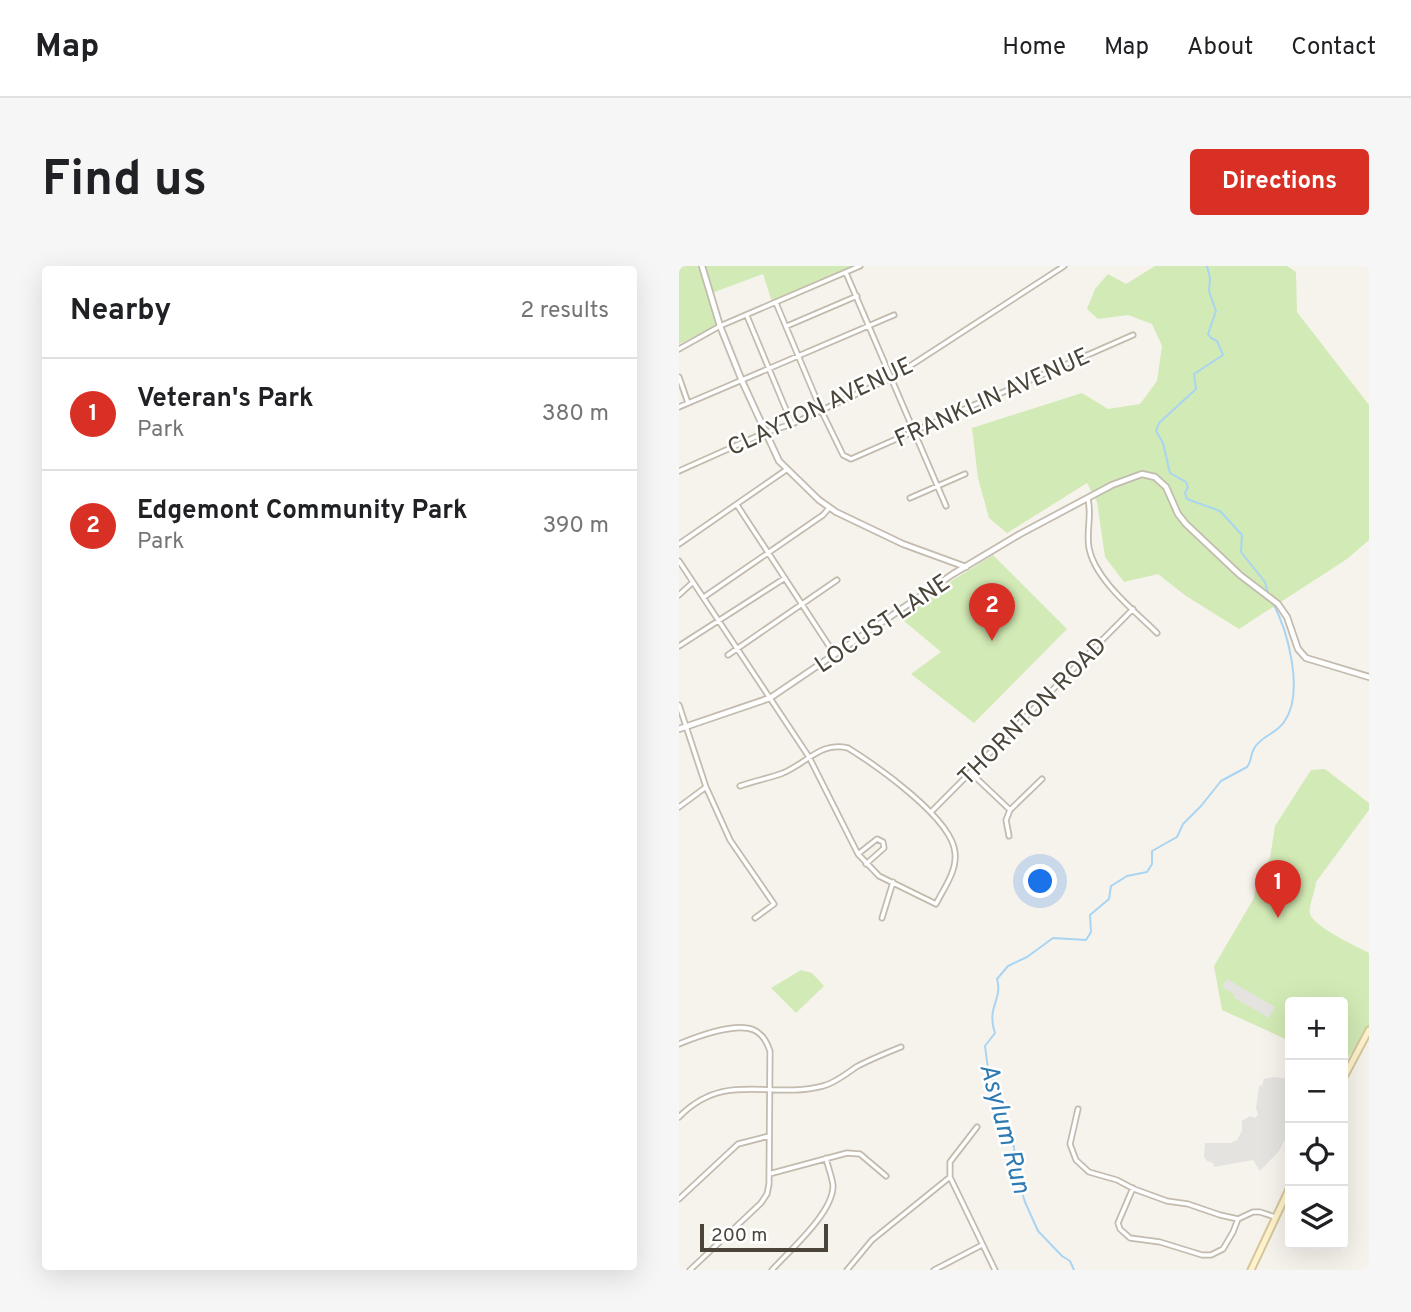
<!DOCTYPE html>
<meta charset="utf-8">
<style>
body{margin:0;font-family:Overpass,sans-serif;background:#f6f6f6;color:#202124}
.controls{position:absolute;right:21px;bottom:21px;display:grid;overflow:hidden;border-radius:7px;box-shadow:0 7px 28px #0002}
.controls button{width:63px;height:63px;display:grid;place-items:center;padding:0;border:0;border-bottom:2px solid #e0e0e0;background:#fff;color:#202124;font:35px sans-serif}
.scale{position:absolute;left:21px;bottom:18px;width:128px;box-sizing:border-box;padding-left:7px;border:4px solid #4b4439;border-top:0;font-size:19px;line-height:24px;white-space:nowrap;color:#4b4439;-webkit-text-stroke:5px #fff;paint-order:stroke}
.you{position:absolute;left:362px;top:616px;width:24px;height:24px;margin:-18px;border:5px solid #fff;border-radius:50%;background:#1a73e8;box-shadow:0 0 0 10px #1a73e833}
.badge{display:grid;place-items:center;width:46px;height:46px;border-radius:50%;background:#d93025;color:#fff;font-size:23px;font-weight:700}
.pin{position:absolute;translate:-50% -58px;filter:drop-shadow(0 2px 4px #0008)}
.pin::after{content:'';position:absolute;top:37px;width:24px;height:21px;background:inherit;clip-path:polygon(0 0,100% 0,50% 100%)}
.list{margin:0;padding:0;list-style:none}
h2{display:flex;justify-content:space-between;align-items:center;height:91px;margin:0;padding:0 28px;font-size:30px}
h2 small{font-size:23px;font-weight:400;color:#757577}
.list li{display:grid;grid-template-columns:46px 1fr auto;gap:21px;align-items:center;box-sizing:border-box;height:112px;padding:0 28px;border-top:2px solid #e0e0e0}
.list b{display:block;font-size:26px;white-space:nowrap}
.list p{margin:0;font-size:23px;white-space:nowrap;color:#757577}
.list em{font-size:23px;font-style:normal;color:#757577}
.icon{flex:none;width:38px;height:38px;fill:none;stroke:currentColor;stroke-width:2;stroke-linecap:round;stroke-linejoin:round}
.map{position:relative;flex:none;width:690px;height:1004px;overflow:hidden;border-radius:7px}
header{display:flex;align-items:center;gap:42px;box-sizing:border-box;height:98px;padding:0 35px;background:#fff;border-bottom:2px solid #e0e0e0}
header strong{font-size:33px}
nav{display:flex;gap:38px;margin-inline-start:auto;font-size:24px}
.intro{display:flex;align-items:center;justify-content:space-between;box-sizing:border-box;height:168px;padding:0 42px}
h1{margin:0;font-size:49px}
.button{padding:18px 32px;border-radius:7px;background:#d93025;color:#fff;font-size:24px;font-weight:700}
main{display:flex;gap:42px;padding:0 42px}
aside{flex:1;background:#fff;border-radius:7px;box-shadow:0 7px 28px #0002}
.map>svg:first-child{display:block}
.green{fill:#d2eab5}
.parking{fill:#e5e3e0}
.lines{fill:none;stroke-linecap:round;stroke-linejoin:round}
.stream{stroke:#a9d4f2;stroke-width:2}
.minor-casing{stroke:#c2bbae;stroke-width:7}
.tertiary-casing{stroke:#c2bbae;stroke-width:8}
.secondary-casing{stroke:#d6c79b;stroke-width:9}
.minor{stroke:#fff;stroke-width:3.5}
.tertiary{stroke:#fff;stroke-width:4.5}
.secondary{stroke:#fff3cd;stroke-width:5}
.labels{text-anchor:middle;stroke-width:5;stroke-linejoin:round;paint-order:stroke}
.street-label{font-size:24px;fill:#4b4439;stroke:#fff}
.water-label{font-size:26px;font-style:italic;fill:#2e7ab2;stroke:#fff}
</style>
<header>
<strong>Map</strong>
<nav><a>Home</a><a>Map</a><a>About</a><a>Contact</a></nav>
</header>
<div class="intro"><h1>Find us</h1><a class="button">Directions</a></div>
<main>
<aside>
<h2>Nearby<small>2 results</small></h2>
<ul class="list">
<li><span class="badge">1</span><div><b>Veteran's Park</b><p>Park</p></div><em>380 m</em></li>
<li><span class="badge">2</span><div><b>Edgemont Community Park</b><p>Park</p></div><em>390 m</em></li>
</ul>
</aside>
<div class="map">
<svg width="690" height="1004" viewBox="0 0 690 1004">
<rect width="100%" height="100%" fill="#f6f3ec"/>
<path class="green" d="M0,0H176L93,36L84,8L30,28L38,60L0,78Z
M476,0H608L617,6L618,46L690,139V274L668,293L560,363L507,330L479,308L445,316L426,291L418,236L408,217L328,267L310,252L299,212L293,162L403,127L429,143L461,138L478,115L483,80L473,58L449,49L419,53L408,43L416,23L429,8L447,18Z
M314,289L388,363L295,457L232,408L262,386L218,349Z
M646,503L690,537V544L637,616C636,627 629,641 631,648C635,661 677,680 690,687V760L676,783L664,797V736H611V775L543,744L535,700L575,632L577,616L591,592L596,560L632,504Z
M122,704L133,707L145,720L117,747L92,722Z"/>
<path class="parking" d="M548,713L596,741L590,752L554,731L555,728L543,721Z
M595,811L611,813V864L600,885L581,905L574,894L535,901L534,897L528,895L525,891L526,877H551L558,874L563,865V855L571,850L576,852L579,849L577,842L580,820L583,819L585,813Z"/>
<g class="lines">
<path class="stream" d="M528,0L531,12L530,25L537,45L529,68L532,72L538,75L544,89L515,108L517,123L480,157L477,165L484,177L491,207L507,216L509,221L506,227L508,233L541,245L563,269L562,286L586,316L589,327
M395,1004L391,995L383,990L359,965L346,936L338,911L335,881L322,852L316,818L309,803L306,780L316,767C307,741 324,734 318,713L329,700L348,691L374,672L407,674L412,666L411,649L430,633L432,620L448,610L468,606L473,598V585L498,571L504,558L522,540L542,515L568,501C573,495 571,488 576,481C583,470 598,467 605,456C626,427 609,365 593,335"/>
<defs>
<path id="minor" d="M167,7L267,240
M97,37L142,144L164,189L172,193L454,69
M68,50L113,158
M108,60L178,30
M0,83L41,60L181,0
M0,111L9,137
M0,141L215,49
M0,205L85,167L113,158L214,111L385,0
M231,232L286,208
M409,233C413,249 407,266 410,282C416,314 456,345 478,367
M58,239L156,389
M0,278L107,204
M0,295L130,491L179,588L200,610L257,638C265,622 278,605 276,587C274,553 198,500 169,482C142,475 128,497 104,507C91,512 75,515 61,520
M0,329L14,316
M25,331L144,249L150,242
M0,380L106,312
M49,389L158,314
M0,439L27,521L51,574L95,638L76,652
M291,506L330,543
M0,541L27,521
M252,546L454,343
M330,570L327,554L331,544L363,513
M179,588L198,573L204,576L205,582L187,598
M203,652L214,616
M0,778C17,771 57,756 75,764C84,768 88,776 91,785L90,918L88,928L82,937L11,1004
M399,843L391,878L397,894L410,906L438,914L455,923L488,935L509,938L541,949L559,953L574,946H581L596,951
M0,851C46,804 90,834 144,820C156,817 167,808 177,801C192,793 207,787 222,781
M298,861L271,896V911L316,1004
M90,908L168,887L181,888L207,910
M454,922L439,957L441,963L451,972L481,976L523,989H532L544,983L554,966L559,953
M0,933L59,878L90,870
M93,1004C111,984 155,946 154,919C153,911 149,901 147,892
M168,1004L193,974L271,911
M255,1004L303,979"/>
<path id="tertiary" d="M23,0L41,60L63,115L100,195L140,234L157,246L224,278L287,301
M0,463L91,432L274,308L341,268L433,219L463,208L476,211L487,221L499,248L507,258L561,309L599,338L608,351L619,383L627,392L690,411"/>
<path id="secondary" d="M664,813L690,764
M572,1004L611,921"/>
</defs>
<use href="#minor" class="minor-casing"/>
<use href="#tertiary" class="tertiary-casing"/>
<use href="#secondary" class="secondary-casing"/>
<use href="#minor" class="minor"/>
<use href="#tertiary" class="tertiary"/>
<use href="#secondary" class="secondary"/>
</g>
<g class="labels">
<g class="street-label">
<text transform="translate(313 131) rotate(-24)" y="8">FRANKLIN AVENUE</text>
<text transform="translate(141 140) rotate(-25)" y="8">CLAYTON AVENUE</text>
<text transform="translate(203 357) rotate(-34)" y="8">LOCUST LANE</text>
<text transform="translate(353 445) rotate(-45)" y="8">THORNTON ROAD</text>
</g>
<g class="water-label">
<text transform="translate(327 862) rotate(75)" y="9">Asylum Run</text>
</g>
</g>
</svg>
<div class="controls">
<button>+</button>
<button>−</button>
<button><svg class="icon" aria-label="locate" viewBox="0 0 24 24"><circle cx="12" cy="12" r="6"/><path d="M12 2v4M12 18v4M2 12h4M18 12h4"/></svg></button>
<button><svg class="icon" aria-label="layers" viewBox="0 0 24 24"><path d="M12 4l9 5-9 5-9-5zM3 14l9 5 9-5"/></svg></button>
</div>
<div class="scale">200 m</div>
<div class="you"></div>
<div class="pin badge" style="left:599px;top:652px">1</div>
<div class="pin badge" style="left:313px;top:375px">2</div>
</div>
</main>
